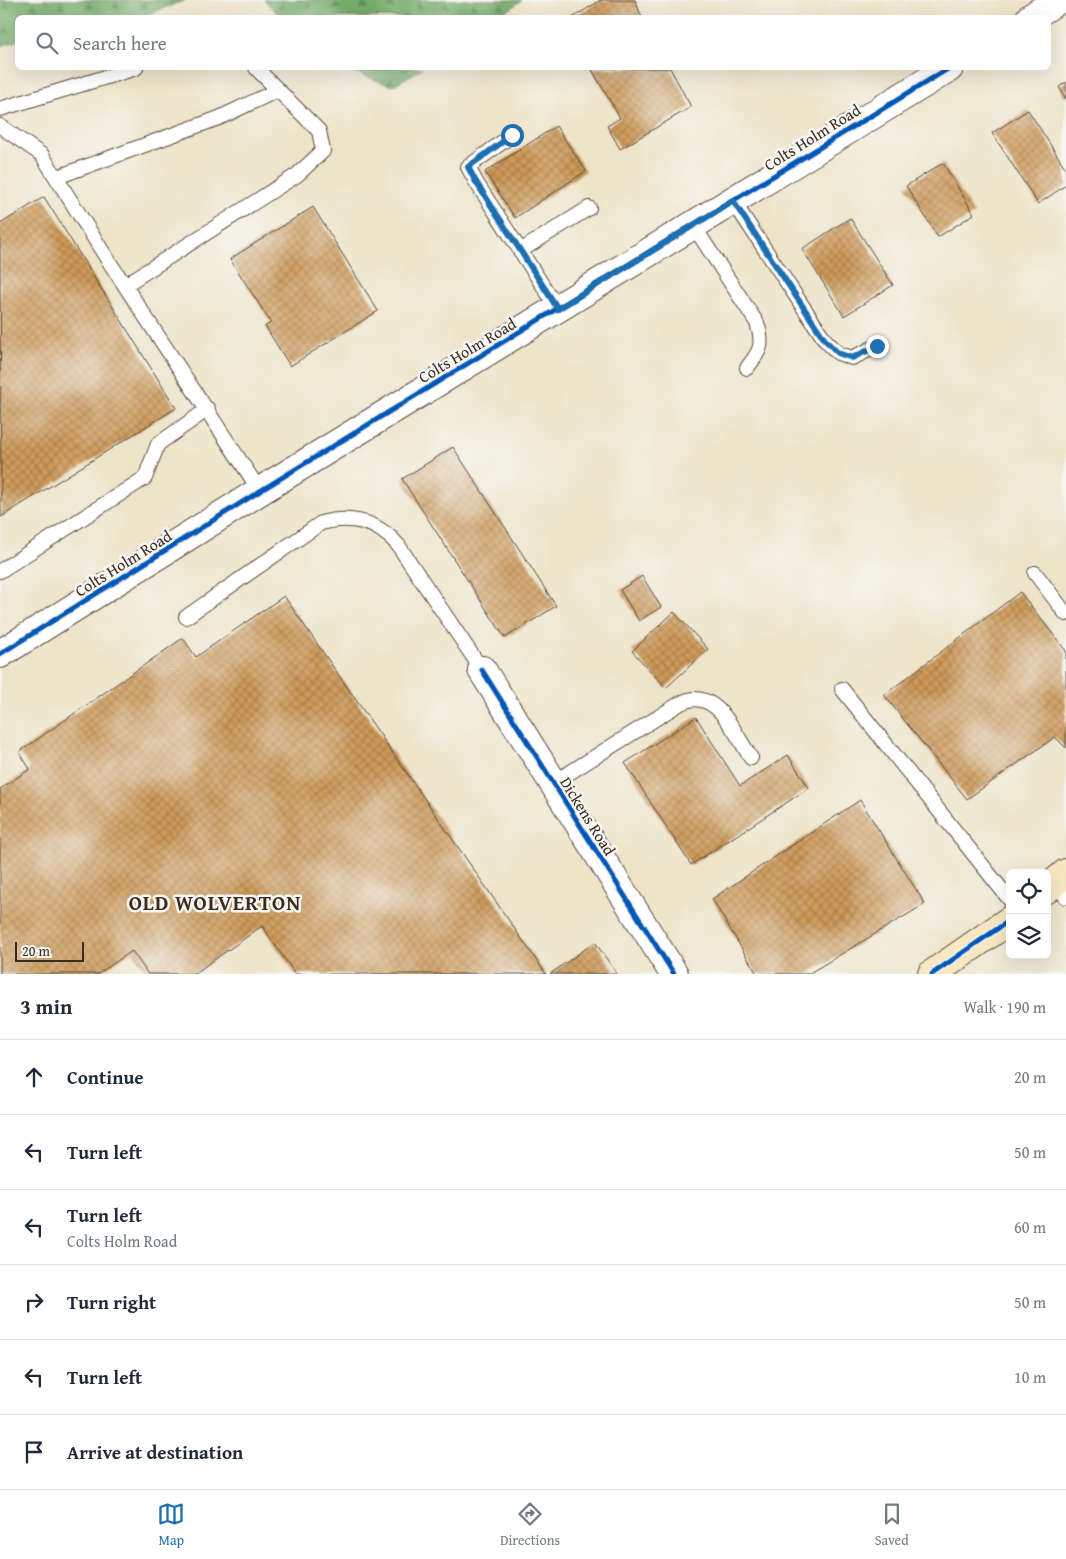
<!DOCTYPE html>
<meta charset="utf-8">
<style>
body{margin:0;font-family:"Gentium Book Plus",serif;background:#f2f2f3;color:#1f2937}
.controls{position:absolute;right:15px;bottom:15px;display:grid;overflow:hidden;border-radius:8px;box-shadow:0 5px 20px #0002}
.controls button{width:45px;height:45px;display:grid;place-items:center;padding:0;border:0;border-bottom:1px solid #e0e1e3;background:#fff;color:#1f2937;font:25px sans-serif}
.scale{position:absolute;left:15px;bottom:12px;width:69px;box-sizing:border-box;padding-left:5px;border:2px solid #3b2a1e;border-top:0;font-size:14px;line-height:18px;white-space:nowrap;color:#3b2a1e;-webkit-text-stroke:4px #f6f6f2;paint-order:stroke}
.stop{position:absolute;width:15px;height:15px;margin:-11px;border:4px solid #1f6fb2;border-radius:50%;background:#fff}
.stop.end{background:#1f6fb2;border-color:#fff;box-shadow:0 1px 5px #0008}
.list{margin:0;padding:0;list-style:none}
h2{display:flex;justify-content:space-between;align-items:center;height:65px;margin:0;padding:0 20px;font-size:21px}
h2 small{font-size:16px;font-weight:400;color:#747a83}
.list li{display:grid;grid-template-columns:32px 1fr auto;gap:15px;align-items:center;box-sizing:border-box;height:75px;padding:0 20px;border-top:1px solid #e0e1e3}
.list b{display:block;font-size:19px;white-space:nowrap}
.list p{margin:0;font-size:16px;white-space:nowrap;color:#747a83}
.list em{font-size:16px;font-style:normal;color:#747a83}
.icon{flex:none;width:28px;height:28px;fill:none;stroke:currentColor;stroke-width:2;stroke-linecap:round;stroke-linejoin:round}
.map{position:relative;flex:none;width:1066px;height:974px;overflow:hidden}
.search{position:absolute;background:#fff;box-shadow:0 5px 20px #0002;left:15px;right:15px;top:15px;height:55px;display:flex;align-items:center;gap:12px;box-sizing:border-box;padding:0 18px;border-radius:8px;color:#747a83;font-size:19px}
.sheet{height:515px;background:#fff}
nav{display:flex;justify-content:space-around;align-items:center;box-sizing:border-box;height:70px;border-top:1px solid #e0e1e3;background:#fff;font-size:14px;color:#747a83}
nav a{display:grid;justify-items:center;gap:2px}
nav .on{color:#1f6fb2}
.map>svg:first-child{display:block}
.forest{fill:url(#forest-firs);stroke:#586b44}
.building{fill:url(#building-cross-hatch)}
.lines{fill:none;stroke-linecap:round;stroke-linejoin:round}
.lane-casing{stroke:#564638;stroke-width:16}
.street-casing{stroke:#564638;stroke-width:30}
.secondary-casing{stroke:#564638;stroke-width:30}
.lane{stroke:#fff;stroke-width:14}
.street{stroke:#fff;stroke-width:28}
.secondary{stroke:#f7e8c3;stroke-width:28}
.cycleway-casing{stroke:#f6f6f2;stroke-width:8}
.cycleway{stroke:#0057b8;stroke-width:5}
.route{stroke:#1f6fb2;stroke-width:6}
.labels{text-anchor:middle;stroke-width:5;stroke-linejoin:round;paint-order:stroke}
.street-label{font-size:16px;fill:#3b2a1e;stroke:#f6f6f2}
.district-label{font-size:21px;font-weight:bold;letter-spacing:1px;fill:#3b2a1e;stroke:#f6f6f2}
</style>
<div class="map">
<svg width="1066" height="974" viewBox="0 0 1066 974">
<defs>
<pattern id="forest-firs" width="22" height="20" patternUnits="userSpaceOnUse" patternTransform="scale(1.25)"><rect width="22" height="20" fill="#74ac6b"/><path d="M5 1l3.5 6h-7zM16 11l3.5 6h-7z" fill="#608c57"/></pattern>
<pattern id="building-cross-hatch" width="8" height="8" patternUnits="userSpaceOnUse" patternTransform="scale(1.25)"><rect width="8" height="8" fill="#ce9a59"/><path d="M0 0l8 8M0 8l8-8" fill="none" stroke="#a87e49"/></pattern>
</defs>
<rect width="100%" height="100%" fill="#f6f6f2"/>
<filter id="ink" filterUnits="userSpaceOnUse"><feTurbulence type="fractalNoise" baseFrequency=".02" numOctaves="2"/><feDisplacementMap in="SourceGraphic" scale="10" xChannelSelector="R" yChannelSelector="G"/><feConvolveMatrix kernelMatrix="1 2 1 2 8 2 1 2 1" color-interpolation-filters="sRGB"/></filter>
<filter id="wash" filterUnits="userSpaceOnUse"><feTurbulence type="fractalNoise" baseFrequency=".0096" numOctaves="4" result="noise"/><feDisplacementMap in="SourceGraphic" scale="20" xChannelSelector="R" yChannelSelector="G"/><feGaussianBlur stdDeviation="1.12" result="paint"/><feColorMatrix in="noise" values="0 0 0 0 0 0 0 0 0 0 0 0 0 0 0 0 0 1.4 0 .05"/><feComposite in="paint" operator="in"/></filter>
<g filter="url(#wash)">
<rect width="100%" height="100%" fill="#eee4c9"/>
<path class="forest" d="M0,0H186L139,17L18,18L17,41L0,46Z
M264,0H522L499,17L282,18Z
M344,68H423L392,86Z"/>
<g id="blocks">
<path class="building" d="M601,0H635L642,18H572Z
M591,68H670L691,107L620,149L607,126L620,118Z
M1066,82V99L1059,87Z
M1028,110L1066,169V185L1038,204L992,133Z
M556,126L586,171L515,218L485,172Z
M943,163L974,214L938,237L906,186Z
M44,197L176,408L1,517L0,224Z
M313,207L378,311L290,366L265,326L271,323L230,259Z
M850,218L893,285L844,316L802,249Z
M453,447L556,606L505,638L402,479Z
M642,576L661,607L639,621L620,590Z
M1020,592L1066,651V748L1055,737L967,799L884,695Z
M284,596L546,974H295L262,926L194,974H148L132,951L98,974H0V789L30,769L19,752L183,638L196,657Z
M674,612L708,649L666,688L632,651Z
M696,717L740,786L788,755L809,788L691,865L625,763Z
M860,800L925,904L808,974H757L712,899Z
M595,942L617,974H550Z"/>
</g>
</g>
<g filter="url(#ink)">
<use href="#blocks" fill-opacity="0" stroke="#564638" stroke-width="1"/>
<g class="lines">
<defs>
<path id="lane" d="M0,109L136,68
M0,126L42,155L106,257L260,491
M512,135L468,167L476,182L558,309
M57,177L219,118L278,90
M733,201L825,340L838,353L852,358L877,346
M693,225L757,323C764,345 761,350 747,368
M520,251L589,208
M125,285L297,175L323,151L319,131L256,68
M0,571L145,478L158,444L208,409
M1035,573L1066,614
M186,617L321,523C352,515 377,521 398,545L482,670
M842,689L1010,900
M553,783L679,704C715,683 735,734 751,758
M1055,882L1066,897"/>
<path id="street" d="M1030,18L1058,0
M0,654L260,491L949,68
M482,670L674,974"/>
<path id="secondary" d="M1047,889L1066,873
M932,974L1010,920"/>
</defs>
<use href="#lane" class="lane-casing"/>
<use href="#street" class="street-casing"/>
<use href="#secondary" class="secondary-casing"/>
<use href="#lane" class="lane"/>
<use href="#street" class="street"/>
<use href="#secondary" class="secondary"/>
<defs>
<path id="cycleway" d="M0,654L260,491L949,68
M482,670L674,974
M932,974L1010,920"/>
</defs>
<use href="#cycleway" class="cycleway-casing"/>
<use href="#cycleway" class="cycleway"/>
</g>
</g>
<g class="lines" filter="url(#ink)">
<path class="route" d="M512,135L468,167L476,182L558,309L733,201L825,340L838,353L852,358L877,346"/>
</g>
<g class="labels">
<g class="street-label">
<text transform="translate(812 137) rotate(-32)" y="6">Colts Holm Road</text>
<text transform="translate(467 350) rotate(-31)" y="6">Colts Holm Road</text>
<text transform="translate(123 563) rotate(-32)" y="6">Colts Holm Road</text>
<text transform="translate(588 816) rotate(58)" y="6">Dickens Road</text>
</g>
<g class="district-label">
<text x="215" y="910">OLD WOLVERTON</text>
</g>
</g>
</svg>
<div class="controls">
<button><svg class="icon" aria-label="locate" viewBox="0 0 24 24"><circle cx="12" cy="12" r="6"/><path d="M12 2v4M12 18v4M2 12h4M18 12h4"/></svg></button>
<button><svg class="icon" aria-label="layers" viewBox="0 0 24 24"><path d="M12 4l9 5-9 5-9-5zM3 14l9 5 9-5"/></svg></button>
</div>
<div class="scale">20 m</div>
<div class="stop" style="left:512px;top:135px"></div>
<div class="stop end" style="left:877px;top:346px"></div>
<div class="search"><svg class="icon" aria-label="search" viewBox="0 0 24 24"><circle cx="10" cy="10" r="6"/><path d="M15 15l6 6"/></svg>Search here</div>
</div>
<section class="sheet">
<h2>3 min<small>Walk · 190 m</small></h2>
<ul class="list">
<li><svg class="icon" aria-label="ahead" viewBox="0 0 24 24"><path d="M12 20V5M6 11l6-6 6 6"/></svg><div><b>Continue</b></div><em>20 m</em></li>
<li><svg class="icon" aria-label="left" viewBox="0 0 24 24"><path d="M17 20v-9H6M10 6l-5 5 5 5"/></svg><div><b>Turn left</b></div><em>50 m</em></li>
<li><svg class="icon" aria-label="left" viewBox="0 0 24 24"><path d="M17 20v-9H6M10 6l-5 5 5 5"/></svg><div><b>Turn left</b><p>Colts Holm Road</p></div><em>60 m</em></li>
<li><svg class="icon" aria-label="right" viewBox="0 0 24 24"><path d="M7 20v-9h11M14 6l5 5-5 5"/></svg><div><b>Turn right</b></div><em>50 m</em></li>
<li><svg class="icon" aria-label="left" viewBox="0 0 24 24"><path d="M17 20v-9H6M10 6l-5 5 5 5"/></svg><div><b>Turn left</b></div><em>10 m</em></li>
<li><svg class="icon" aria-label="arrive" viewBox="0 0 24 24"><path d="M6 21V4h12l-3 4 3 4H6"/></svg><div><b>Arrive at destination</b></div></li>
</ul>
</section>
<nav>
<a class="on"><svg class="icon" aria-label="map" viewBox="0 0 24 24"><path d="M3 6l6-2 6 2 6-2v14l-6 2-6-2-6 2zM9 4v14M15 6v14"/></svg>Map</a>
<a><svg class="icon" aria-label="directions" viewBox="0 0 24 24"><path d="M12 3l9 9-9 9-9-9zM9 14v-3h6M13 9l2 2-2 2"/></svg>Directions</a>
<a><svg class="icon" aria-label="saved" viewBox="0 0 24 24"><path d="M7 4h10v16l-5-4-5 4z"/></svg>Saved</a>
</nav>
